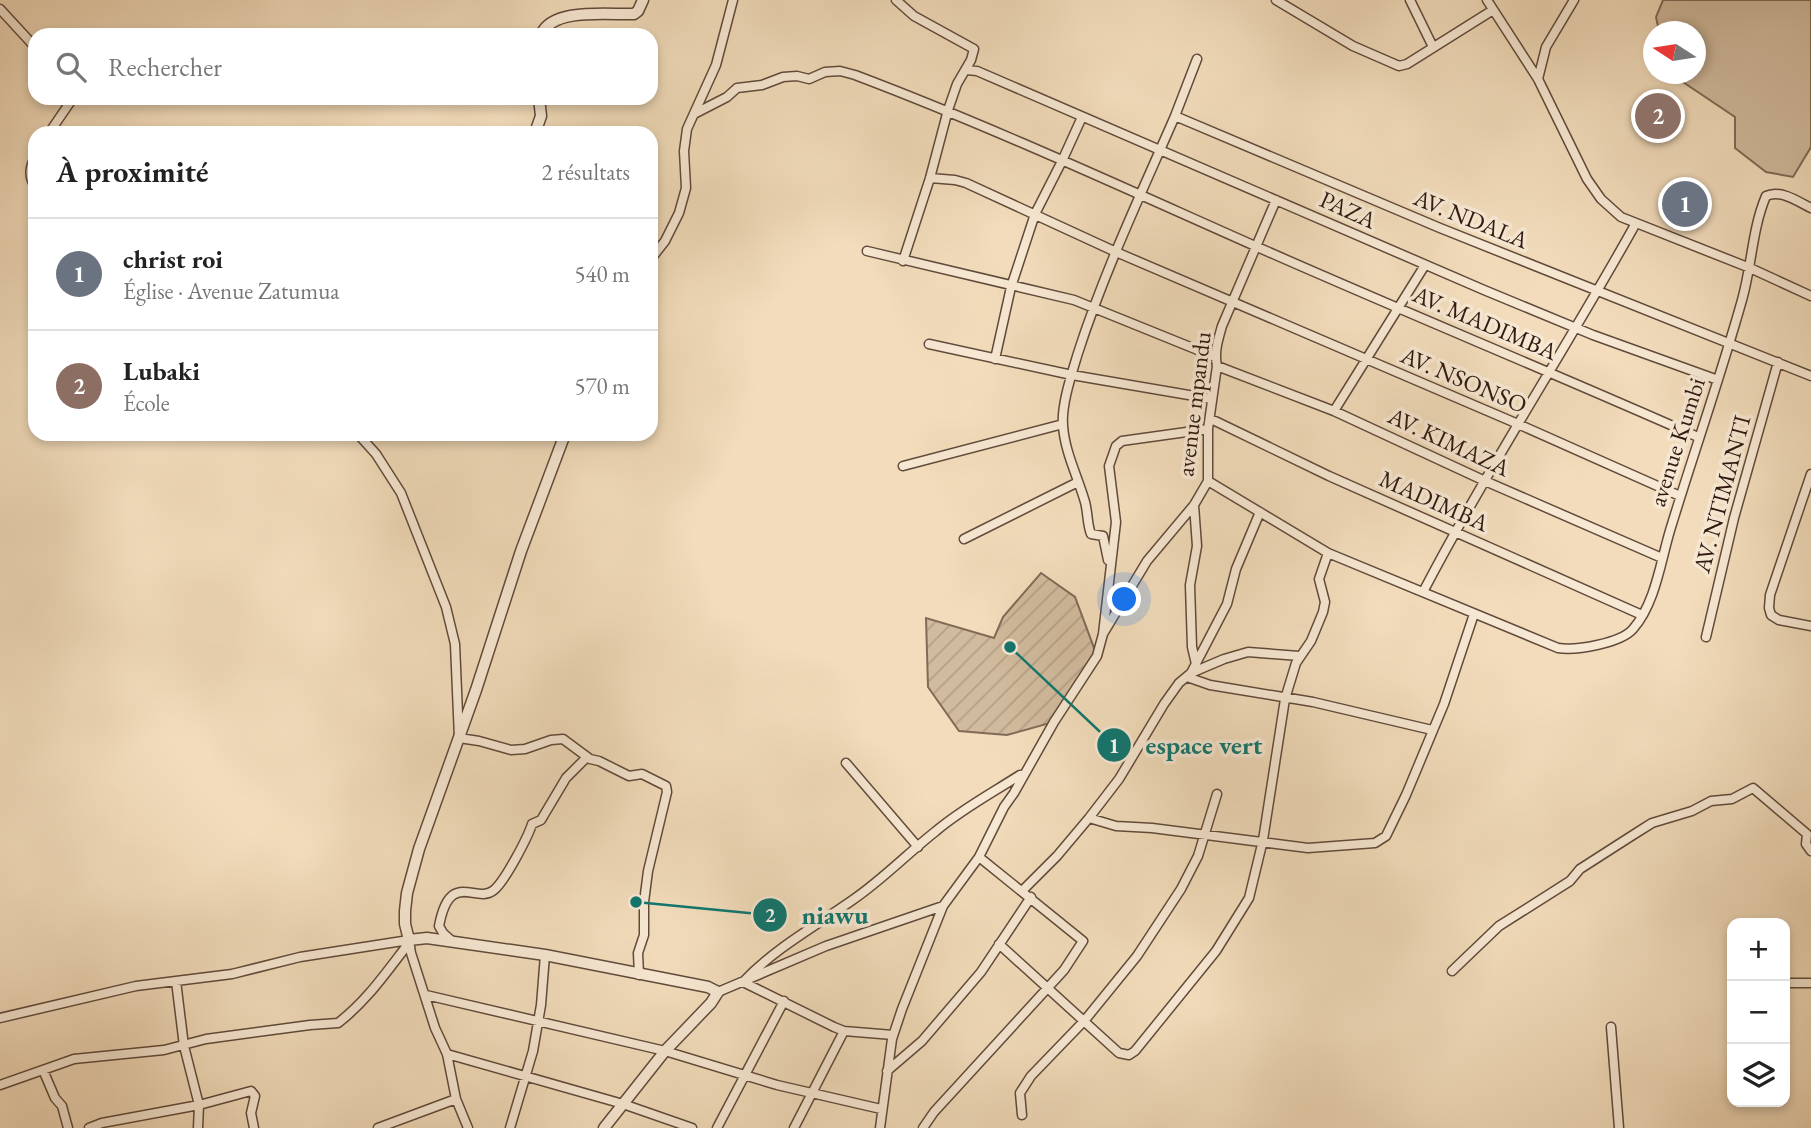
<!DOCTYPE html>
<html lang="fr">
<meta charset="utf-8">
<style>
body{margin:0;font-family:"EB Garamond",serif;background:#f2f2f2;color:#222}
.controls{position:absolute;right:21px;bottom:21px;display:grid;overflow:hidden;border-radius:14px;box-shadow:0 4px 10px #0003}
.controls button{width:63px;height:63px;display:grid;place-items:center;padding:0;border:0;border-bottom:2px solid #e0e0e0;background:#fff;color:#222;font:35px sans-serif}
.compass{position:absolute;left:1643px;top:21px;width:63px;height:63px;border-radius:50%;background:#fff;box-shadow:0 4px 10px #0003;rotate:282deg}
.you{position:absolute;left:1125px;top:600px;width:24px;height:24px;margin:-18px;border:5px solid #fff;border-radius:50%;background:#1a73e8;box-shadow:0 0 0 10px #1a73e833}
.badge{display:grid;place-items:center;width:46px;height:46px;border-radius:50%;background:#8f2418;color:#fff;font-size:23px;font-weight:700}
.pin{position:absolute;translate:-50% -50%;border:4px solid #fff;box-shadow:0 2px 7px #0006}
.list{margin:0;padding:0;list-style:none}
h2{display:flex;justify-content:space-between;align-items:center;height:91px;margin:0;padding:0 28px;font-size:30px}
h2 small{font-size:23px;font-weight:400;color:#767676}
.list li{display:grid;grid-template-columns:46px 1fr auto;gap:21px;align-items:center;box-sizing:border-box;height:112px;padding:0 28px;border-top:2px solid #e0e0e0}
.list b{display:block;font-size:26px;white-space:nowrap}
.list p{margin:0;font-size:23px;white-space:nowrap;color:#767676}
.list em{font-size:23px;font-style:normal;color:#767676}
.icon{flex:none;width:38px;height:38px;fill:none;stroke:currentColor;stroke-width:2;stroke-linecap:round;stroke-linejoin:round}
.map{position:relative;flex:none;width:1811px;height:1128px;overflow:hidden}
.search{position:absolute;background:#fff;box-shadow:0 4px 10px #0003;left:28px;top:28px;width:630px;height:77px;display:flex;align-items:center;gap:18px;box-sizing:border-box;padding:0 24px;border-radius:21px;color:#767676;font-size:26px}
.panel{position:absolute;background:#fff;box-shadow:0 4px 10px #0003;left:28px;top:126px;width:630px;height:315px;border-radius:21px}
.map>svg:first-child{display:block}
.green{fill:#d1bb9e;stroke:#816a57;stroke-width:2}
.garden{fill:url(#garden-furrows);stroke:#816a57;stroke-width:2}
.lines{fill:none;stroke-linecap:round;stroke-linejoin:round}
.minor-casing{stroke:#614a3b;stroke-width:11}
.tertiary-casing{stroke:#614a3b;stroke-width:13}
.minor{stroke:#f7e8d3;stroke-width:8}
.tertiary{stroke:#f7e8d3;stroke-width:10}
.labels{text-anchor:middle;stroke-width:7;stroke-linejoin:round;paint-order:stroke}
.street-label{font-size:24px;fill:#311910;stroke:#f7e8d3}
.leader{fill:none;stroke:#0f766e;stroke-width:2.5}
.callout-dot{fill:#0f766e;stroke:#f7e8d3;stroke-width:2.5}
.mark-label{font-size:21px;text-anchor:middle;font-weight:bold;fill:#fff}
.callout-label{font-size:26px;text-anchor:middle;font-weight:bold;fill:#0f766e;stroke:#f7e8d3;stroke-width:7;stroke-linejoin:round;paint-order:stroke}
</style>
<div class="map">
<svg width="1811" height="1128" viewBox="0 0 1811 1128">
<defs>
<pattern id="garden-furrows" width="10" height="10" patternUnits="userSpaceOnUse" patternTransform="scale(1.75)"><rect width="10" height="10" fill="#d1bb9e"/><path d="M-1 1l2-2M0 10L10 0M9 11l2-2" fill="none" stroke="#b4a087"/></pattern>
</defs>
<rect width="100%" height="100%" fill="#f2dcbb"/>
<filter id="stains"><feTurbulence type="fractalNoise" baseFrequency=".00286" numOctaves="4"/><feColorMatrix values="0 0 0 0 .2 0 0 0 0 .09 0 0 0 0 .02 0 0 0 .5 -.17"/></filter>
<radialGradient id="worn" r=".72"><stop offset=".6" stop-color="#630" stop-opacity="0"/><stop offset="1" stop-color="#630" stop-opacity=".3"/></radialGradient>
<path class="green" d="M1663,0H1811V147L1793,177L1766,172L1735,148V117L1671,74H1696V32L1659,31L1656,17Z"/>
<path class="garden" d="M1041,573L1075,597L1097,656L1054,722L1007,735L959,731L928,687L926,618L994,638L1003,617Z"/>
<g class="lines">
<defs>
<path id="minor" d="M896,0L914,16L974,49L971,60L957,84L948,110L930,178L903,261
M1276,0L1353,46L1399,66L1407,64L1493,10
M1410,0L1433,47
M1487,0L1538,79L1587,179L1601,199L1621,217L1750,268L1811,296
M0,9L35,47
M1197,59L1175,116L1440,228L1811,376
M966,70L977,71L1484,290L1593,335L1718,380
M1538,79L1546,47L1574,0
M694,114L727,97L737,88L762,85L783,77L797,76L809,79L825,72L840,71L855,75C990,126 1122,187 1255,246C1402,311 1551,372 1698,437
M49,133L73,98
M35,157C30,167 28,176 35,186
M930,178L955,180L966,183L1116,252L1518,424L1680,496
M867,251L1074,300L1215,357
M651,259L665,241L679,213L686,188L684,151L687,129L716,65L733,0
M929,344L1072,375L1212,399
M995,359L1011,287L1035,214L1062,161L1082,117
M1217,366L1334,411L1485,481L1662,558
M1334,411L1425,265
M1211,419L1329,476L1642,615
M358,434L376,454L401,493L446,607L455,644L459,738L479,741L511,750L525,749L551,740L563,739L590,759L599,761L629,776L642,774L666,786L667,792L648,871L644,902V935L638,953L639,975
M903,466L1063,424
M1811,474L1770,595L1769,608L1771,615L1779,620L1811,626
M1208,481L1328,553L1558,648C1576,651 1621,643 1633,629C1657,601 1661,557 1672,524C1695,449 1721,375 1742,300C1752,265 1752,229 1766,196C1780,189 1797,201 1811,208
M1194,505L1197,546L1190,585L1192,647L1196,664
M964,539L1078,482
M1108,560L1103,536L1091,534C1087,524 1088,513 1085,502C1078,477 1065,453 1063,426C1061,405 1072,373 1078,353C1104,272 1141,194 1175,116
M1423,592C1489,466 1567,347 1636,223
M1103,634L1147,561L1194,505L1208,481V429L1217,366C1214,352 1218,340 1222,326L1276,200
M1706,637L1734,518L1778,362
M1191,673L1224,659L1248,652L1299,656
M1187,677L1210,685L1313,702L1432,730
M846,763L918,847
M1089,818L1116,826L1152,828L1308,848L1375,843L1386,836L1406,795L1444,704L1474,614
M1023,890L1057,856L1089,818L1119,779L1164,704L1179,683L1191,673L1227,604L1236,569L1260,512
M453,942L443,933L439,926C450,868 476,905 494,890C505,881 528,837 532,824L541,820L566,778L587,757
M999,944L1119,1053L1129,1055L1135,1051L1216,951L1249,898L1263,840L1285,699L1296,663L1311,641L1323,612L1325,602L1319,579L1328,553
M1452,971L1499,926L1570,881L1580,869L1633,835L1652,823L1692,811L1711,801L1732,799L1753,788L1807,834L1806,844L1811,851
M176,981L184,1046L199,1105L198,1128
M1785,983H1811
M718,992L826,946L943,906
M426,995L665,1051L777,1085L881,1109
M0,1018L136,986L232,974L300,957L409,940L411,953L435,1028L447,1054L456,1099L468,1128
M1611,1027L1619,1128
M893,1035L844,1031L834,1027L743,982C775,948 816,926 854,899C883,879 908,853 936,831C962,809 992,793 1020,775
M447,1054L623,1104L692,1128
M43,1070L55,1098L62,1106L68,1128
M887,1071L922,1041L981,972L1031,897
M0,1085L74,1059L164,1050L206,1039L310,1025L338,1023C367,1001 387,971 409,943
M1022,1115L1020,1093L1031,1076L1085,1020L1137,956L1181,889L1198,856L1217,794
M89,1128L102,1123L199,1105L251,1091L255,1096L251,1113L254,1128
M378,1128L456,1099
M510,1128L533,1051L541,1005L545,955
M717,1128L784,1001
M794,1128L844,1031
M880,1128L892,1039L902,1009L943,906L979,857L1004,807L1014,793L1054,722L1097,656L1103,634L1116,522L1109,466L1116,446L1122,441L1208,429
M923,1128L934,1112L1064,970L1083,941L979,857"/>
<path id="tertiary" d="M541,35C552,7 609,15 634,14L638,11L643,0
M535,133L541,116L539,98
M565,434L521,551L476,690L419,849L407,893L405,911V924L409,940L427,938L545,955L708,987L718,992L711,1003L665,1051L604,1128"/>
</defs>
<use href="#minor" class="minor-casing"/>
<use href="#tertiary" class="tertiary-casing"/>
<use href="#minor" class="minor"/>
<use href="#tertiary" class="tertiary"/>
</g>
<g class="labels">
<g class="street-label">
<text transform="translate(1348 210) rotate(24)" y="8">PAZA</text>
<text transform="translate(1471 219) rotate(22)" y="8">AV. NDALA</text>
<text transform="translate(1485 323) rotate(23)" y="8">AV. MADIMBA</text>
<text transform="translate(1464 380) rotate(23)" y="8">AV. NSONSO</text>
<text transform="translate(1194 404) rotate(-83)" y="8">avenue mpandu</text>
<text transform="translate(1449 442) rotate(25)" y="8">AV. KIMAZA</text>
<text transform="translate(1677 442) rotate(-72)" y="8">avenue Kumbi</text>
<text transform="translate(1722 494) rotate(-75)" y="8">AV. NTIMANTI</text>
<text transform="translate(1434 501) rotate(24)" y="8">MADIMBA</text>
</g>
</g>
<path class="leader" d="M1010 647L1114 745M636 902L770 915"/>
<g class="callout-dot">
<circle cx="1010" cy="647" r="7"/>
<circle cx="636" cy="902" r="7"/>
<circle cx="1114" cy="745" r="18"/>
<circle cx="770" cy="915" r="18"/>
</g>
<g class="mark-label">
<text x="1114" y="753">1</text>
<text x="770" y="922">2</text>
</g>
<g class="callout-label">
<text x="1204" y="754">espace vert</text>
<text x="835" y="924">niawu</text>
</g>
<rect width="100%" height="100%" filter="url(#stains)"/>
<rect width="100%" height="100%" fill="url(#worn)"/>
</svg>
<div class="controls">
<button>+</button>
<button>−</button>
<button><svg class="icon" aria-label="layers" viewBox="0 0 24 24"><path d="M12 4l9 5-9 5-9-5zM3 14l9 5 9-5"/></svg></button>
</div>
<svg class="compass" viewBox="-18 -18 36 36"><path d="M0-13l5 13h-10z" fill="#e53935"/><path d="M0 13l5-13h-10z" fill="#767676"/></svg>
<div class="you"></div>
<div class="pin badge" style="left:1685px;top:204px;background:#6b7280">1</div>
<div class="pin badge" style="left:1658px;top:116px;background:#8d6e63">2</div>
<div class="search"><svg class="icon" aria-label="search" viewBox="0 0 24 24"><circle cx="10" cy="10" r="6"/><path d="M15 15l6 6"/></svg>Rechercher</div>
<section class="panel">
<h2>À proximité<small>2 résultats</small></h2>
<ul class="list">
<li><span class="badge" style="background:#6b7280">1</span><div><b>christ roi</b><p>Église · Avenue Zatumua</p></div><em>540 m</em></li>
<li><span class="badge" style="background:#8d6e63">2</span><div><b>Lubaki</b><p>École</p></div><em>570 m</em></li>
</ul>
</section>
</div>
